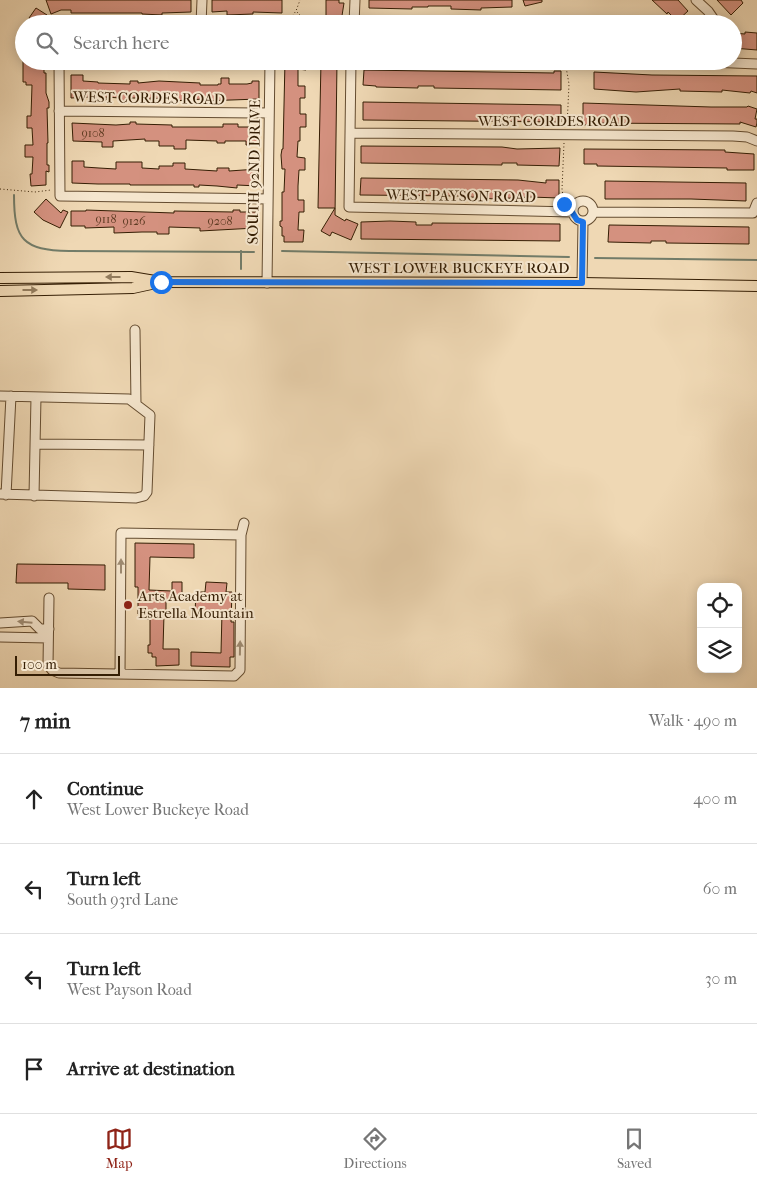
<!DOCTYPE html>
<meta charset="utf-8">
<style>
body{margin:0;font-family:"IM FELL French Canon",serif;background:#f6f6f6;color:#222}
.controls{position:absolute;right:15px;bottom:15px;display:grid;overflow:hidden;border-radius:10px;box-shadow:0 2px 12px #0003}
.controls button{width:45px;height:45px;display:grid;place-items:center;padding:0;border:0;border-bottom:1px solid #e0e0e0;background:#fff;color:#222;font:25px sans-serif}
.scale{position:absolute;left:15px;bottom:12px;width:105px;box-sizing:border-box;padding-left:5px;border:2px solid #351e04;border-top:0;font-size:14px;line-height:18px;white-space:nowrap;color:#351e04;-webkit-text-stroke:4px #f5e6ce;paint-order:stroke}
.stop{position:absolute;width:15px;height:15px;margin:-11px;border:4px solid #1a73e8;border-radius:50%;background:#fff}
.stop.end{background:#1a73e8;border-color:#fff;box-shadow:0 1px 5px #0008}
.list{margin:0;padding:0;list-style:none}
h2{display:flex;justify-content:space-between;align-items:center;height:65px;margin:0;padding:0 20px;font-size:21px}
h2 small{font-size:16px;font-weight:400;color:#767676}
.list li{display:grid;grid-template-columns:32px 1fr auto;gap:15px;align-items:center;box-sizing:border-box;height:90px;padding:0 20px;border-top:1px solid #e0e0e0}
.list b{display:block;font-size:19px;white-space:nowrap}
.list p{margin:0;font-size:16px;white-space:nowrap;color:#767676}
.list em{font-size:16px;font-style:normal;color:#767676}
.icon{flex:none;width:28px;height:28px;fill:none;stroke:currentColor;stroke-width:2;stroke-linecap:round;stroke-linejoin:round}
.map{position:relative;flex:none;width:757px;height:688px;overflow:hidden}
.search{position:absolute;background:#fff;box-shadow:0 2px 12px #0003;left:15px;right:15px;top:15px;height:55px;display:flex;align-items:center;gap:12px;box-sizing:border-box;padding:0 18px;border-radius:28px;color:#767676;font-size:19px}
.sheet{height:425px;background:#fff}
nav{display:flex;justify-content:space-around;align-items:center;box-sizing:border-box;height:70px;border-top:1px solid #e0e0e0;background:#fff;font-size:14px;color:#767676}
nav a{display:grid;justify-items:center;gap:2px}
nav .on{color:#8f2418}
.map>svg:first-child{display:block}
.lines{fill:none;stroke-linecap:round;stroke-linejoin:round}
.stream{stroke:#727c69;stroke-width:2}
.building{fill:#d4917f;stroke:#351e04}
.minor-casing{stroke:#644c30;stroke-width:11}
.major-casing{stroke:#351e04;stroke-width:12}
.path{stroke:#351e04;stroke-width:1;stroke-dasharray:1 2.5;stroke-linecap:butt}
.minor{stroke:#f5e6ce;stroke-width:9}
.major{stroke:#efd8b4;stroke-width:10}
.oneway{fill:#927b5c}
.oneway2{fill:#9f8c73}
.route{stroke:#1a73e8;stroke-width:6}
.poi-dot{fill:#8f2418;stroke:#f5e6ce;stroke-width:2}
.labels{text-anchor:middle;stroke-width:4;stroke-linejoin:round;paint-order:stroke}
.number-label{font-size:12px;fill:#5d3b23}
.street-label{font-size:15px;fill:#351e04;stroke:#f5e6ce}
.poi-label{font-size:15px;fill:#351e04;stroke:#f5e6ce;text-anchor:start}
</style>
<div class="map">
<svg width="757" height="688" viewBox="0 0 757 688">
<rect width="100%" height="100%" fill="#efd8b4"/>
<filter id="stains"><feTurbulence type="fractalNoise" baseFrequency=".004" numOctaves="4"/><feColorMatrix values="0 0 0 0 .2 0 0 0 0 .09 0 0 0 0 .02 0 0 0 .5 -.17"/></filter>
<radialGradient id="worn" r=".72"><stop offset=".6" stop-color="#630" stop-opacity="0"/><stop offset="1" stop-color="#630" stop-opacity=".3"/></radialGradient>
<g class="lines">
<path class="stream" d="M14,195C14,240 23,250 69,251L254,252
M282,251L569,257
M595,258L757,260
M241,269V251"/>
</g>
<path class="building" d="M46,0H191V12L162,13V15L142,14V13H71V10H61L51,14Z
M212,0H282V13L253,12V14L227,15V11L212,12Z
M326,0H339V3H344L341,22L326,24Z
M369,0H512V7L481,8V10L451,9V6H428V7H412V9L369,8Z
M523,0H542V2L525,6Z
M652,0H678L688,11L677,21L668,12L667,14Z
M717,0H741L743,3L731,15Z
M36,8L47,15L40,18L49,24H39L29,18Z
M745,32L757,33V50L733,48V33L745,34Z
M23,61H44V73H46V93L49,102V108H47L48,143H47V165H49V172L46,171V185L31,186L30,174H32L33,157H25V145H33L32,128H27V116H31L32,85H26V82H23Z
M285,61H306V70L298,69V86H305V98H300V114H306V127H300V141H298L297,157L305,158V170H299L298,186V200H304V212H299L298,230H304L303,242H284V236H282V227L280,226V221H282V192H284L285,169H282L281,155L282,149H283Z
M321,61H337L335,215L345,221L346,219L358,224L351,240L332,232L330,236L321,231L335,208H318Z
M364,70L554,73V71H561V90L434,88V86H418V88L376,87V86L363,85Z
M594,72L652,75L757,76V93L751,91L750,93L722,90V92L680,91V89L636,92L594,89Z
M71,75H83V81L98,82V83L130,84V81H138V83L159,81L200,83V85H218V84H221V78H229V84H247L252,83V81H259V99L203,101V99L173,101V99L150,98V101H144V98H127V101L120,100V98L106,97V100H91V97L71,98Z
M363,102L561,105V122L363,120Z
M583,103L711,107H747L748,106L757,109L755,119H757V123L756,127L740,122V124L590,123V125H583Z
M130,122H136V124L172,125V127H223V124H238V127H258V145H246V141H225V143H217V141L186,140V149H174V146H159V141H145V139L113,141V147H102V142L73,141L72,123L116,125L130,124Z
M361,146L502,147L517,149L560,148L559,166L517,165V163H502V165L361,163Z
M584,149L725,150V152L754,154V170H727V168L597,166V164H584Z
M72,161H84V167L99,168L116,169V162H142V168L159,169V166H173V163H185V169L217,171V168H229V171L258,169V186L237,185V188L217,186L199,185V187H194V185H130V184H98L72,183Z
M361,178L518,180L546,183V180H559V198L530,197L494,199L460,196L360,195Z
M605,181L746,183V201L691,199H605Z
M46,199L61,213L63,210L68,212L60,228L43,220L34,212Z
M86,210L174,213V211L233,212V210H240V212H256V228L200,231V228L169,227V234H157V232H142L114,233V227L85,228V226H71V211H86Z
M390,221L416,222V225H432V223L560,224V241L361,239V222Z
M609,225L749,227V244L666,243V241H651V243L608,242Z
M135,543L194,544V558L150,557L149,590L172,591V582H182V601H166V614H164L163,649H179V665L156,666V657H152V653H148V645H150V619H144V614H138V587H135Z
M17,564L105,565V590L68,589V583H16Z
M206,582L227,583L226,592H232L231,622H234V657H230V667L191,666V652L221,653L222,612H206L205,614L195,613L196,592H205Z"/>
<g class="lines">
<defs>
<path id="minor" d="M696,0L708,11L717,24
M201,24L202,0
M354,24L355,0
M59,61L60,196L268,199
M351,61L349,207L572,212
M686,61L757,64
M59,111L269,113
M350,133L733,136L747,137L757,141
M573 211a10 10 0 1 1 20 0a10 10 0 1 1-20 0Z
M593,212L753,213L757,203
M267,283L270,61
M582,283L583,222
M135,330L136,404
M0,396L129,399L150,415L147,492L144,496L136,498L0,494
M35,444L149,445
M6,495L11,396
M34,496L36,397
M49,598L48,665L52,670L59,673L234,676L240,670L241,535L244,523
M0,623L32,621L40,629H49
M0,637L48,638
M120,674L121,533L241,535"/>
<path id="major" d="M0,278L131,277L161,282L582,283L757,286
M0,291L133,288L156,283"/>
</defs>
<use href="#minor" class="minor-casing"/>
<use href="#major" class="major-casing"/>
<path class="path" d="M297,12L302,17L304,24
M286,24L296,11L300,0
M565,61L569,84L567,127
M564,143L562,189L564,204
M0,189L35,192L51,190"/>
<use href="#minor" class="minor"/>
<use href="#major" class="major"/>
</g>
<defs><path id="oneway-solid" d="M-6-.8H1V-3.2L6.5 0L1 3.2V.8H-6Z" transform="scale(1.25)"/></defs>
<g class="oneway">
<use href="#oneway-solid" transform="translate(113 277) rotate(180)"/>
<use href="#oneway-solid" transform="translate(30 290)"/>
</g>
<g class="oneway2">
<use href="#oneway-solid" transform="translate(121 566) rotate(-90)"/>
<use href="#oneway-solid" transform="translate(25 622) rotate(-175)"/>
<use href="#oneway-solid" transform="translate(240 648) rotate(-89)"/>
</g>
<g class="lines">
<path class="route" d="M161,282L582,283L583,222L577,220L572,212H565L564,204"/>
</g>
<circle class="poi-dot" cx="128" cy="605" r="5"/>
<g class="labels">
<g class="number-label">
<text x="93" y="137">9108</text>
<text x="106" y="223">9118</text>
<text x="134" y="225">9126</text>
<text x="220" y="225">9208</text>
</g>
<g class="street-label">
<text transform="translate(149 98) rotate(1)" y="5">WEST CORDES ROAD</text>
<text x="554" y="126">WEST CORDES ROAD</text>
<text transform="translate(254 172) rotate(-89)" y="5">SOUTH 92ND DRIVE</text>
<text transform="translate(461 196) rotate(1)" y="5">WEST PAYSON ROAD</text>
<text x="459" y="273">WEST LOWER BUCKEYE ROAD</text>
</g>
<g class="poi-label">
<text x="138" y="601">Arts Academy at<tspan x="138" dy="17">Estrella Mountain</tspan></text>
</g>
</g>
<rect width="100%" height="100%" filter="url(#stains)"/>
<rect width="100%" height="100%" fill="url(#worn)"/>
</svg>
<div class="controls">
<button><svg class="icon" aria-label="locate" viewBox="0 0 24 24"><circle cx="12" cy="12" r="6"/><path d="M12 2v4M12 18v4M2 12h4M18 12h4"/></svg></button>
<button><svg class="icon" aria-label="layers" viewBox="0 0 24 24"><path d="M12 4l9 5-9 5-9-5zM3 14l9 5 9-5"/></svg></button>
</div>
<div class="scale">100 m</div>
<div class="stop" style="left:161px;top:282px"></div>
<div class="stop end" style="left:564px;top:204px"></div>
<div class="search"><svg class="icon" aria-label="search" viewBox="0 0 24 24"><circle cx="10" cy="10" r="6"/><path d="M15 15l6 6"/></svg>Search here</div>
</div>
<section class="sheet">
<h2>7 min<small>Walk · 490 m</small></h2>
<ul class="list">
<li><svg class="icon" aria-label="ahead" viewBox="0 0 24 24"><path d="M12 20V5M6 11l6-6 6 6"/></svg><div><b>Continue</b><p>West Lower Buckeye Road</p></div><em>400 m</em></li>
<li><svg class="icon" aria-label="left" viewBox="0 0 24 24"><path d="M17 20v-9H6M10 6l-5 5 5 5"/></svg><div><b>Turn left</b><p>South 93rd Lane</p></div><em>60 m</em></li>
<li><svg class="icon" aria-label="left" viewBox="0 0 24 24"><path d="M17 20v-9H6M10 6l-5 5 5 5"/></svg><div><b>Turn left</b><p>West Payson Road</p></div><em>30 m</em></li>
<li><svg class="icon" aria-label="arrive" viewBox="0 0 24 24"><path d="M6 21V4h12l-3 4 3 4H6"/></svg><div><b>Arrive at destination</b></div></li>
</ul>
</section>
<nav>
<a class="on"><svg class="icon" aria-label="map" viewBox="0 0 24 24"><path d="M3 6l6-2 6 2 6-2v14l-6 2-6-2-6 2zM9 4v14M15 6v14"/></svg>Map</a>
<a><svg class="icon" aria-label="directions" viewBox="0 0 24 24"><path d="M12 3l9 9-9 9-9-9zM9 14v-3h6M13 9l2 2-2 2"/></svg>Directions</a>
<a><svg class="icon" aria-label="saved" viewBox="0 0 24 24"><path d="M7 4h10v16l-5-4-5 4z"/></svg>Saved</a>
</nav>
